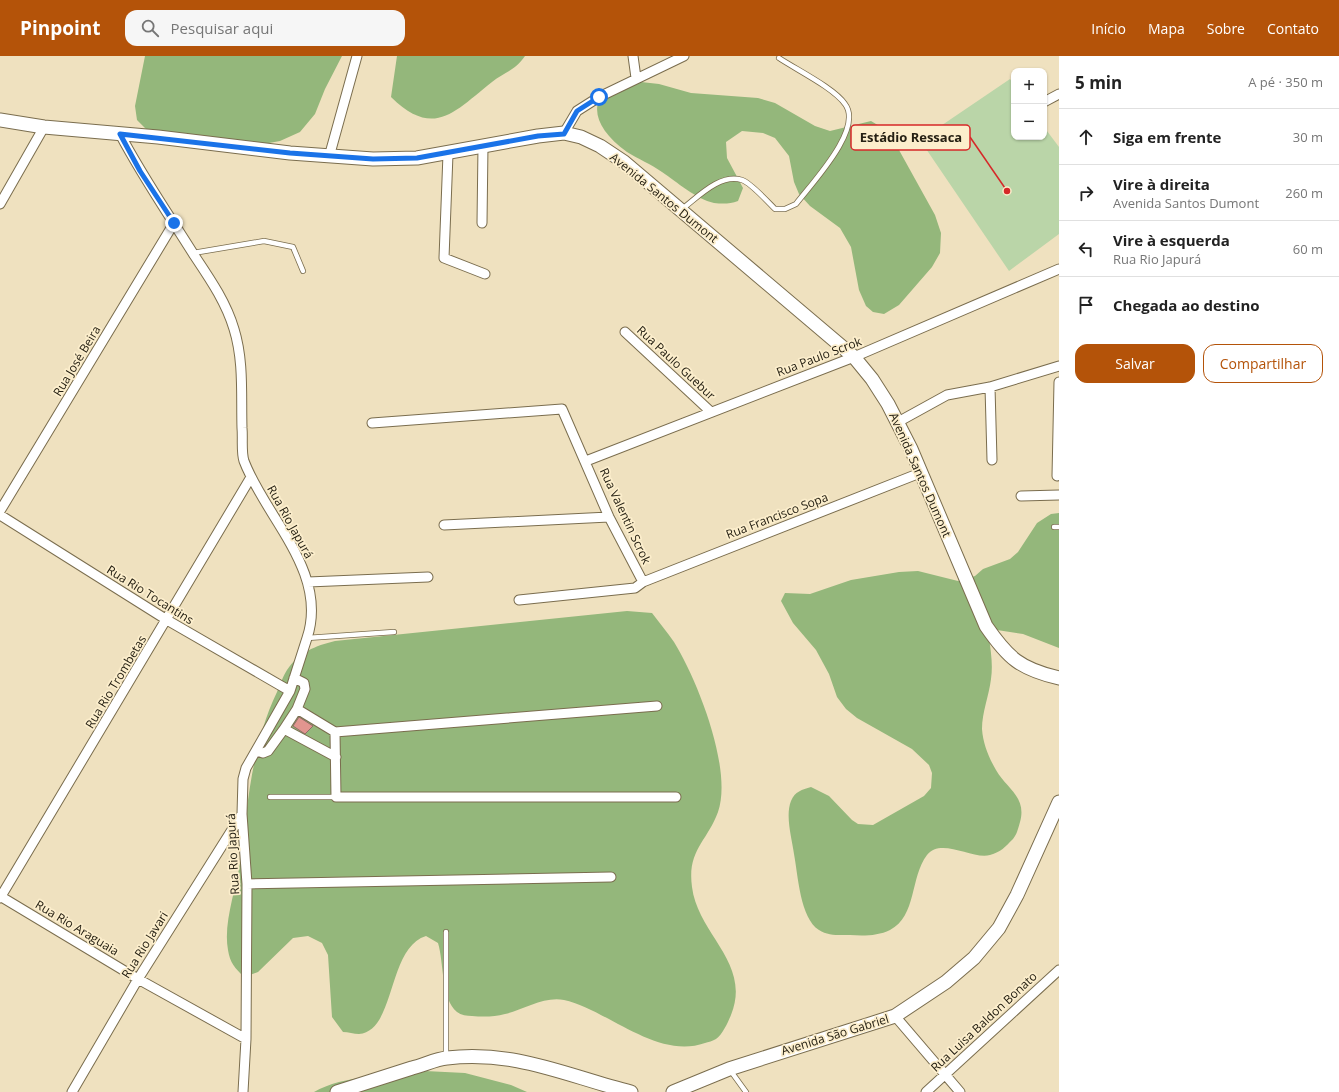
<!DOCTYPE html>
<html lang="pt">
<meta charset="utf-8">
<style>
body{margin:0;font-family:"Open Sans",sans-serif;background:#f6f6f6;color:#222}
.controls{position:absolute;right:12px;top:12px;display:grid;overflow:hidden;border-radius:8px;box-shadow:0 1px 3px #0004}
.controls button{width:36px;height:36px;display:grid;place-items:center;padding:0;border:0;border-bottom:1px solid #e0e0e0;background:#fff;color:#222;font:20px sans-serif}
.stop{position:absolute;width:12px;height:12px;margin:-9px;border:3px solid #1a73e8;border-radius:50%;background:#fff}
.stop.end{background:#1a73e8;border-color:#fff;box-shadow:0 1px 4px #0008}
.list{margin:0;padding:0;list-style:none}
h2{display:flex;justify-content:space-between;align-items:center;height:52px;margin:0;padding:0 16px;font-size:17px}
h2 small{font-size:13px;font-weight:400;color:#767676}
.list li{display:grid;grid-template-columns:26px 1fr auto;gap:12px;align-items:center;box-sizing:border-box;height:56px;padding:0 16px;border-top:1px solid #e0e0e0}
.list b{display:block;font-size:15px;white-space:nowrap}
.list p{margin:0;font-size:13px;white-space:nowrap;color:#767676}
.list em{font-size:13px;font-style:normal;color:#767676}
.actions{display:flex;gap:8px;padding:12px 16px}
.actions a{flex:1;padding:9px 0;border:1px solid #b45309;border-radius:12px;text-align:center;font-size:14px;color:#b45309}
.actions .main{background:#b45309;color:#fff}
.icon{flex:none;width:22px;height:22px;fill:none;stroke:currentColor;stroke-width:2;stroke-linecap:round;stroke-linejoin:round}
.map{position:relative;flex:none;width:1059px;height:1036px;overflow:hidden}
header{display:flex;align-items:center;gap:24px;box-sizing:border-box;height:56px;padding:0 20px;background:#b45309;color:#fff}
header strong{font-size:19px}
nav{display:flex;gap:22px;margin-inline-start:auto;font-size:14px}
.search{width:280px;height:36px;background:#f6f6f6;display:flex;align-items:center;gap:10px;box-sizing:border-box;padding:0 14px;border-radius:12px;color:#767676;font-size:15px}
main{display:flex}
aside{flex:1;background:#fff}
.map>svg:first-child{display:block}
.green{fill:#bad5a8}
.forest{fill:#94b77b}
.building{fill:#e1958f;stroke:#916c69}
.lines{fill:none;stroke-linecap:round;stroke-linejoin:round}
.lane-casing{stroke:#7a6d4e;stroke-width:6}
.street-casing{stroke:#7a6d4e;stroke-width:11}
.secondary-casing{stroke:#7a6d4e;stroke-width:15}
.lane{stroke:#fff;stroke-width:4.5}
.street{stroke:#fff;stroke-width:9}
.secondary{stroke:#fff;stroke-width:13}
.route{stroke:#1a73e8;stroke-width:5}
.labels{text-anchor:middle;stroke-width:3.5;stroke-linejoin:round;paint-order:stroke}
.street-label{font-size:12px;fill:#252013;stroke:#fceecc}
.leader{fill:none;stroke:#d62828;stroke-width:1.5}
.callout-dot{fill:#d62828;stroke:#fceecc;stroke-width:1.5}
.callout{fill:#fceecc;stroke:#d62828;stroke-width:1.5}
.callout-label{font-size:13px;text-anchor:middle;font-weight:bold;fill:#252013}
</style>
<header>
<strong>Pinpoint</strong>
<div class="search"><svg class="icon" aria-label="search" viewBox="0 0 24 24"><circle cx="10" cy="10" r="6"/><path d="M15 15l6 6"/></svg>Pesquisar aqui</div>
<nav><a>Início</a><a>Mapa</a><a>Sobre</a><a>Contato</a></nav>
</header>
<main>
<div class="map">
<svg width="1059" height="1036" viewBox="0 0 1059 1036">
<rect width="100%" height="100%" fill="#efe1bf"/>
<path class="green" d="M1010,23L1014,29V81H1044V71L1059,91V178L1009,215L920,84Z"/>
<path class="forest" d="M145,0H342L325,33L315,58L300,76L280,85L241,92L147,74L137,64L135,50Z
M397,0H525C515,15 504,16 492,26C454,56 434,83 391,41Z
M641,26L659,28L691,37L758,42L775,47L815,70L830,75L871,65L886,74L894,85L935,159L941,177L940,197L932,211L899,249L884,258L873,256L866,250L859,234L851,191L840,172L810,150L799,138L794,126L789,100L775,82L763,77L742,75L726,86L727,102L743,132L738,145C730,148 723,148 714,147C696,143 677,126 662,116C651,108 638,103 627,96C586,67 584,29 641,26Z
M1059,457V592L1023,578L997,574L989,582C991,596 993,609 991,623C989,640 982,656 982,673C983,688 989,702 996,714C1007,733 1027,741 1020,766C1018,773 1017,778 1013,783C1005,791 1001,796 990,799C973,804 941,781 927,799C910,821 917,860 890,874C878,880 863,880 850,879C839,879 828,880 819,874C800,862 798,819 794,798C792,783 785,760 791,745C795,735 802,734 811,731L829,740L852,764L858,768L873,769L924,740L931,732L932,717L929,709L912,693L857,662L846,653L837,641L829,618L816,594L793,567L781,545L785,537L810,538L851,524L899,516L918,515L958,525L975,520L983,513L1010,503L1018,496L1037,467L1051,458Z
M627,555L652,557C659,566 667,576 674,586C697,623 733,713 718,756C707,786 687,794 692,831C698,879 752,907 731,959C728,966 723,978 716,983C713,985 708,986 705,987C657,1004 608,954 564,944C544,940 523,954 505,958C494,961 483,961 472,960C467,960 461,959 457,956C441,943 444,906 438,887L426,880C387,892 396,975 359,978C354,978 348,976 343,976L332,961L328,899L322,887L308,880L293,882L258,916L244,921C235,912 230,907 228,894C223,868 236,833 240,807C248,749 251,690 277,636C280,629 283,620 287,614C299,596 315,590 335,585Z
M425,1015L465,1017L511,1029L527,1036H314C343,1019 392,1019 425,1015Z"/>
<path class="building" d="M299,661L313,670L305,678L293,670Z"/>
<g class="lines">
<defs>
<path id="lane" d="M682,153C698,141 720,117 742,124C751,127 768,146 775,153H785L796,148C811,128 864,73 845,48C834,32 797,14 779,2
M193,197L264,185L293,191L303,215
M1054,471H1059
M307,582L394,576
M270,741H336
M446,1000V876
M730,1014L746,1036"/>
<path id="street" d="M633,0L636,22
M1044,46L1059,38
M564,77L577,55L599,41L684,0
M120,78C142,120 169,159 194,199C210,223 226,246 234,273C244,305 241,340 242,372C243,382 241,396 244,405C265,461 329,516 307,582L290,635L246,712L243,723L242,758L247,828L246,983L243,1036
M448,98L444,202L485,218
M329,101L357,0
M0,148L44,71
M482,167L483,90
M625,276L711,356
M990,331L992,404
M898,366L947,339L990,331L1059,310
M372,367L562,353L609,461L643,526
M586,405L854,301L1059,213
M1057,420L1059,326
M1021,440L1059,439
M0,455L174,167
M0,459L167,564L290,635
M444,469L609,461
M308,526L428,521
M519,544L635,532L643,526L920,417
M294,622L304,627L305,633L297,653L335,676
M657,650L335,676L336,741H676
M284,673L297,653
M257,695L263,697L268,695L284,673L336,701
M247,828L611,821
M0,840L138,923L246,983
M0,842L251,421
M895,960L960,1036
M72,1036L138,923L242,758
M926,1036L1059,914"/>
<path id="secondary" d="M0,64L44,71L158,81L290,97L373,103L417,102L538,80L564,77L581,81L600,90L624,106L854,301L872,323L888,348L911,393L986,570C1008,602 1020,613 1059,622
M337,1036C362,1028 387,1020 412,1012C424,1009 436,1003 447,1002C516,994 567,1020 631,1036
M673,1036L729,1013L895,960L946,926L974,902L999,872L1017,839L1059,746"/>
</defs>
<use href="#lane" class="lane-casing"/>
<use href="#street" class="street-casing"/>
<use href="#secondary" class="secondary-casing"/>
<use href="#lane" class="lane"/>
<use href="#street" class="street"/>
<use href="#secondary" class="secondary"/>
</g>
<g class="lines">
<path class="route" d="M174,167L140,115L120,78L290,97L373,103L417,102L538,80L564,78L577,55L599,41"/>
</g>
<g class="labels">
<g class="street-label">
<text transform="translate(664 142) rotate(39)" y="4">Avenida Santos Dumont</text>
<text transform="translate(819 301) rotate(-21)" y="4">Rua Paulo Scrok</text>
<text transform="translate(77 305) rotate(-59)" y="4">Rua José Beira</text>
<text transform="translate(676 307) rotate(43)" y="4">Rua Paulo Guebur</text>
<text transform="translate(920 419) rotate(66)" y="4">Avenida Santos Dumont</text>
<text transform="translate(625 460) rotate(65)" y="4">Rua Valentin Scrok</text>
<text transform="translate(777 460) rotate(-21)" y="4">Rua Francisco Sopa</text>
<text transform="translate(290 466) rotate(61)" y="4">Rua Rio Japurá</text>
<text transform="translate(150 539) rotate(32)" y="4">Rua Rio Tocantins</text>
<text transform="translate(116 626) rotate(-59)" y="4">Rua Rio Trombetas</text>
<text transform="translate(233 798) rotate(-93)" y="4">Rua Rio Japurá</text>
<text transform="translate(77 872) rotate(31)" y="4">Rua Rio Araguaia</text>
<text transform="translate(145 889) rotate(-58)" y="4">Rua Rio Javari</text>
<text transform="translate(984 966) rotate(-43)" y="4">Rua Luisa Baldon Bonato</text>
<text transform="translate(835 979) rotate(-17)" y="4">Avenida São Gabriel</text>
</g>
</g>
<path class="leader" d="M1007 135L970 81"/>
<circle class="callout-dot" cx="1007" cy="135" r="4"/>
<rect class="callout" x="851" y="69" width="119" height="25" rx="4"/>
<g class="callout-label">
<text x="911" y="86">Estádio Ressaca</text>
</g>
</svg>
<div class="controls">
<button>+</button>
<button>−</button>
</div>
<div class="stop" style="left:599px;top:41px"></div>
<div class="stop end" style="left:174px;top:167px"></div>
</div>
<aside>
<h2>5 min<small>A pé · 350 m</small></h2>
<ul class="list">
<li><svg class="icon" aria-label="ahead" viewBox="0 0 24 24"><path d="M12 20V5M6 11l6-6 6 6"/></svg><div><b>Siga em frente</b></div><em>30 m</em></li>
<li><svg class="icon" aria-label="right" viewBox="0 0 24 24"><path d="M7 20v-9h11M14 6l5 5-5 5"/></svg><div><b>Vire à direita</b><p>Avenida Santos Dumont</p></div><em>260 m</em></li>
<li><svg class="icon" aria-label="left" viewBox="0 0 24 24"><path d="M17 20v-9H6M10 6l-5 5 5 5"/></svg><div><b>Vire à esquerda</b><p>Rua Rio Japurá</p></div><em>60 m</em></li>
<li><svg class="icon" aria-label="arrive" viewBox="0 0 24 24"><path d="M6 21V4h12l-3 4 3 4H6"/></svg><div><b>Chegada ao destino</b></div></li>
</ul>
<div class="actions"><a class="main">Salvar</a><a>Compartilhar</a></div>
</aside>
</main>
